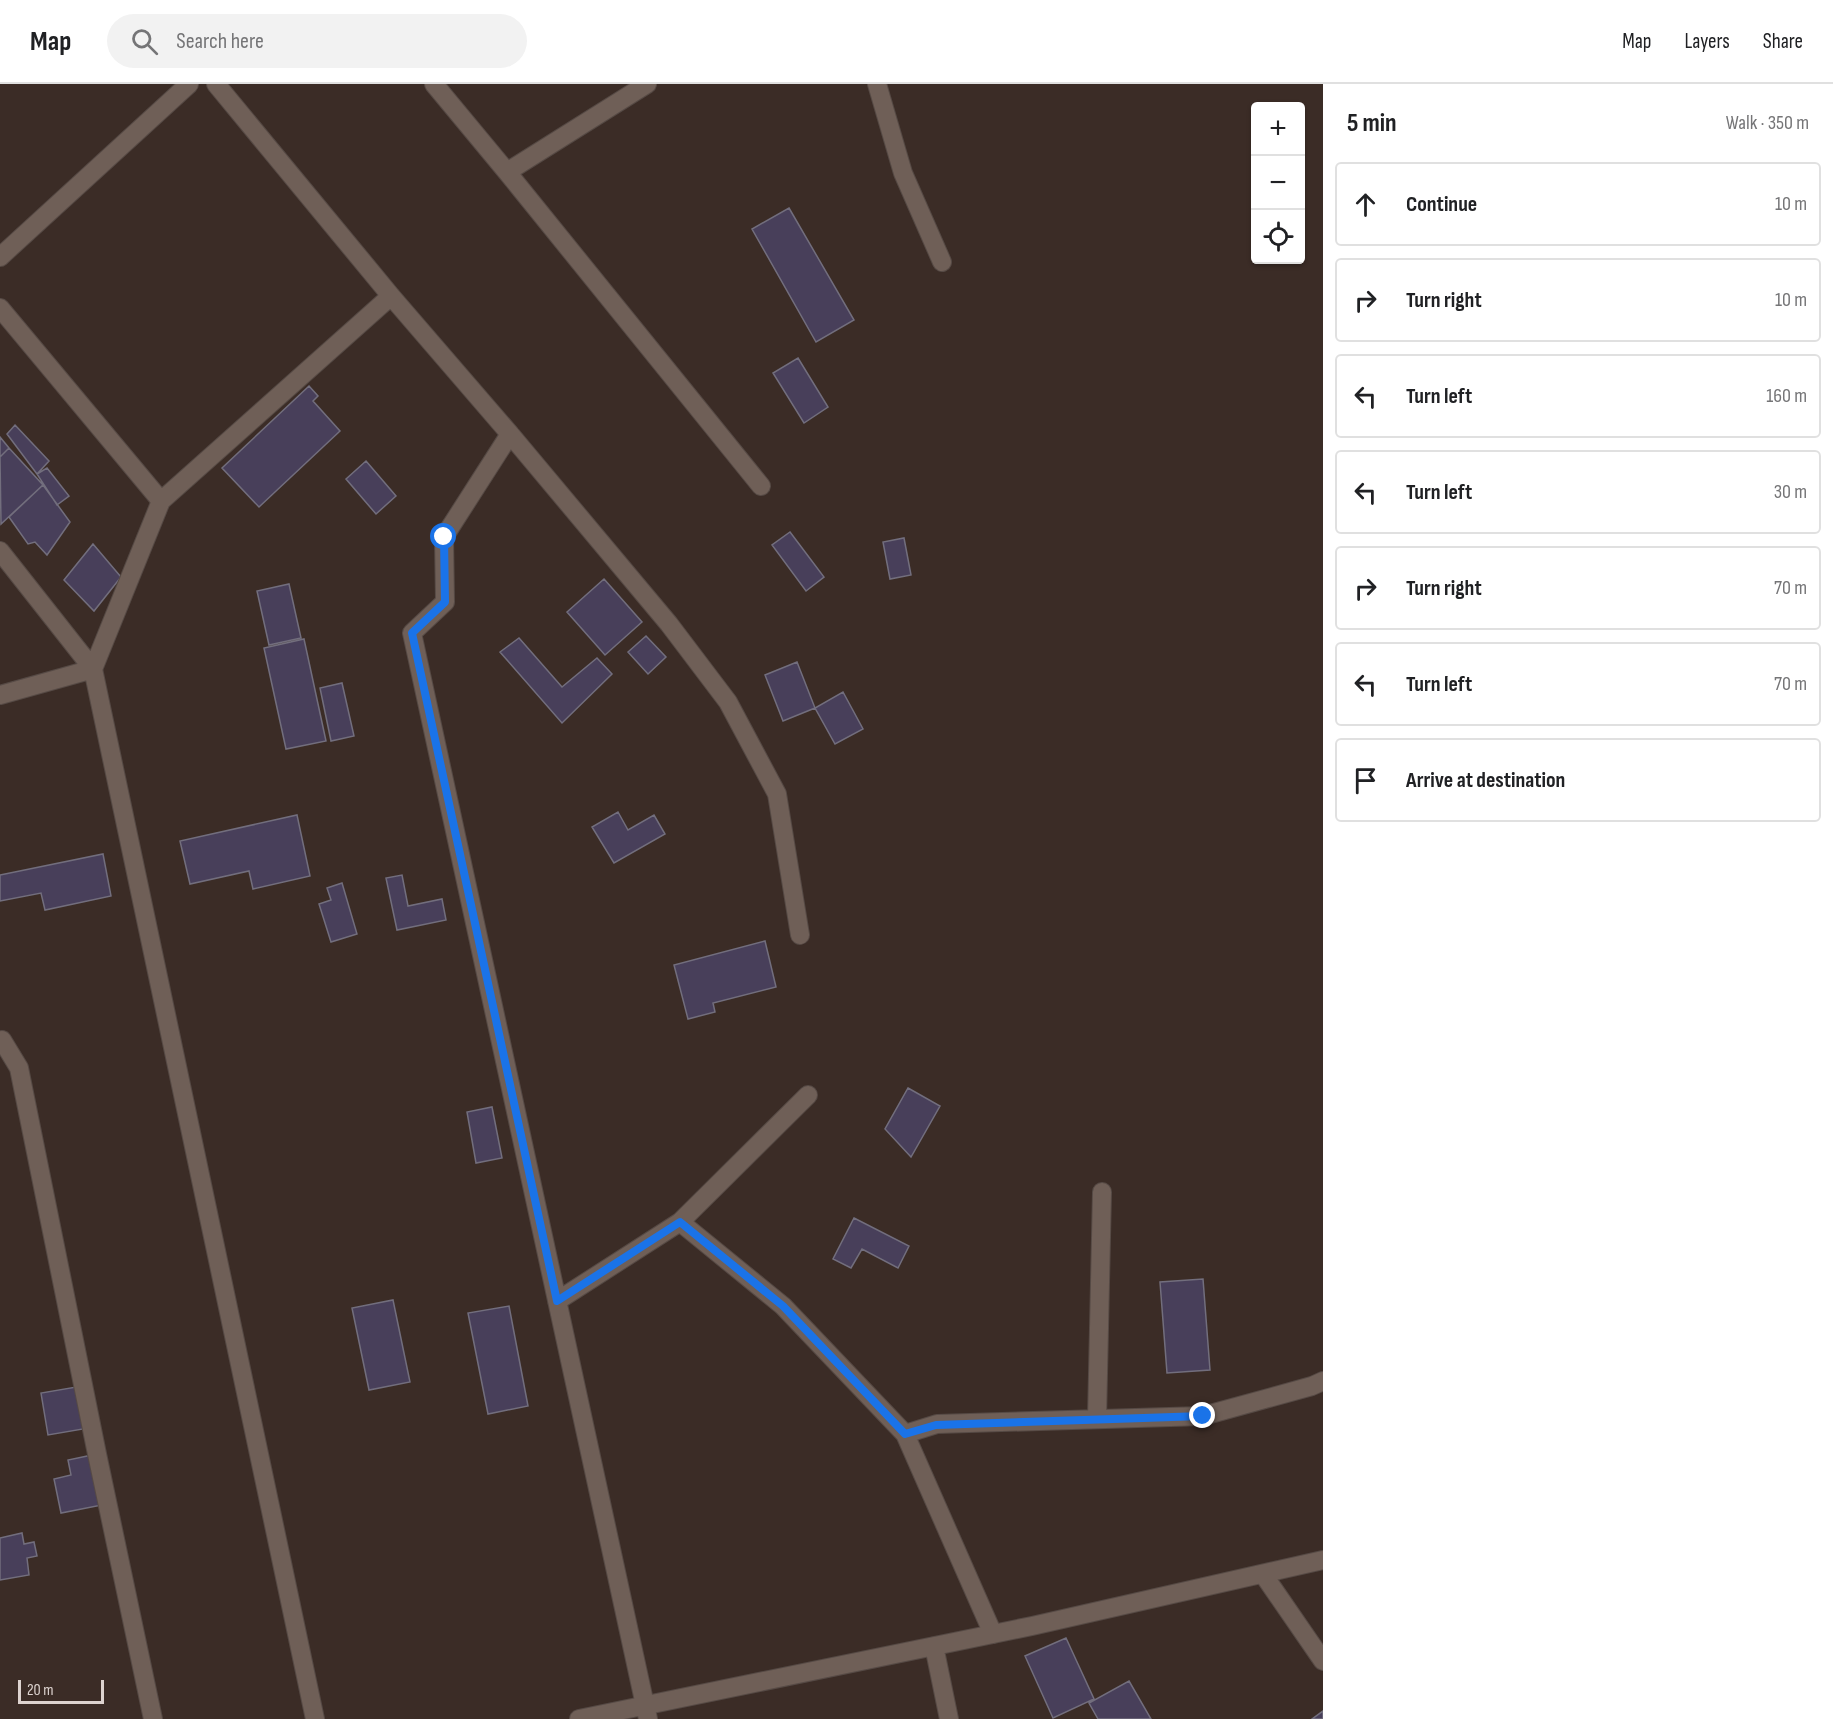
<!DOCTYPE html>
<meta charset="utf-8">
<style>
body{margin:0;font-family:"Sofia Sans Condensed",sans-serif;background:#f2f2f2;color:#202124}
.controls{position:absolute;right:18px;top:18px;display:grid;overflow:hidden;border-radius:6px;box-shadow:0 2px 4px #0004}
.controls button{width:54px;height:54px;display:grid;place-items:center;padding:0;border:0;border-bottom:2px solid #e0e0e0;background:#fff;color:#202124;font:30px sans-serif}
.scale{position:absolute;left:18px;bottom:15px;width:86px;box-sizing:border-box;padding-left:6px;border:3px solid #ddd3cf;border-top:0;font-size:16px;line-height:21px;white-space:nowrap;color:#ddd3cf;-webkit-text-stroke:4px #3b2c26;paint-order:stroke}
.stop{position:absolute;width:18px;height:18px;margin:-14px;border:4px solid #1a73e8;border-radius:50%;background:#fff}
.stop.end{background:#1a73e8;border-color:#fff;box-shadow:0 2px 6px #0008}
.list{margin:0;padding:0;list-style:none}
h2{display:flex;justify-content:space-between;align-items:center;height:78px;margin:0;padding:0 24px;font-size:26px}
h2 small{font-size:20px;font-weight:400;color:#757577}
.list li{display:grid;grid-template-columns:39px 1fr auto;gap:18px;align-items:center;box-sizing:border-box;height:84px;margin:0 12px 12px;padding:0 12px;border:2px solid #e0e0e0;border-radius:6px}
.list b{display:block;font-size:22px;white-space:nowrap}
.list em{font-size:20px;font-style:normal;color:#757577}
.icon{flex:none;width:33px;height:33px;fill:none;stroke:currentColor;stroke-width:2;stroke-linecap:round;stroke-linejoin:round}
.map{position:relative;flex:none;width:1323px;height:1635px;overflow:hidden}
header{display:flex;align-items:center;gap:36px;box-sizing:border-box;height:84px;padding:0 30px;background:#fff;border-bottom:2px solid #e0e0e0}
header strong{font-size:28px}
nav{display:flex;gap:33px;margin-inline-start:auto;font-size:21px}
.search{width:420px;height:54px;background:#f2f2f2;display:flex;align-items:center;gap:15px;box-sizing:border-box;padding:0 21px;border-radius:33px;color:#757577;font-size:22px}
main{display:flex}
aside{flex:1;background:#fff}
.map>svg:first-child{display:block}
.building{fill:#483f5a;stroke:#726e7d;stroke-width:1.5}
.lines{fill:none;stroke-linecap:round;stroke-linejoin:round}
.street-casing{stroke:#564a45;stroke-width:20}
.street{stroke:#6f5f57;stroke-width:18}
.route{stroke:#1a73e8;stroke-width:8}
</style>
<header>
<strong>Map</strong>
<div class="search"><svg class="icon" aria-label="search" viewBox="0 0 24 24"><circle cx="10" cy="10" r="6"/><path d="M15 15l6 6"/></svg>Search here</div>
<nav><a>Map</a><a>Layers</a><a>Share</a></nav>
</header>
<main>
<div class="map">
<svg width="1323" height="1635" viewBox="0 0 1323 1635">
<rect width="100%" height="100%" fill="#3b2c26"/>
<path class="building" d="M789,124L854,236L816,258L752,145Z
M798,274L828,323L804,339L773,289Z
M309,302L318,312L313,317L340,347L259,423L222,384Z
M15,341L49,377L37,390L7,350Z
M0,353L9,364L0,373Z
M9,364L43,401L1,440L0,373Z
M366,377L396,412L376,430L346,395Z
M47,384L69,412L57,421L37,390Z
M43,401L70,438L47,471L35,458L28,460L9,433Z
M790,448L824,493L806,507L772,461Z
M904,454L911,491L890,495L883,458Z
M93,460L121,493L94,527L64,496Z
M604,495L642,538L605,571L567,528Z
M289,500L301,554L269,561L257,507Z
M646,552L666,573L648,590L628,568Z
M519,554L562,603L597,574L612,590L562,639L500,568Z
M304,555L326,657L286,665L264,564Z
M797,578L815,624L783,637L765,591Z
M342,599L354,652L331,657L320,604Z
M843,608L863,645L835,660L815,624Z
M618,728L628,746L654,731L665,750L614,779L592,743Z
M297,731L310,792L253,805L249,787L190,800L180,757Z
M103,770L111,812L45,826L41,809L0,817V791Z
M402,791L408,822L442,815L446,836L397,846L386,794Z
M342,799L357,850L331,858L319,820L331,816L327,804Z
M765,857L776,903L713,919L715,928L688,935L674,881Z
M908,1004L940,1022L911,1073L885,1045Z
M492,1023L502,1074L476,1079L467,1028Z
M854,1134L909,1162L898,1184L862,1165L851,1184L833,1175Z
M1203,1195L1210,1286L1167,1289L1160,1198Z
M393,1216L410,1298L369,1306L352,1224Z
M509,1222L528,1322L488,1330L468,1229Z
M82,1302L89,1344L48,1351L41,1309Z
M97,1370L107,1420L61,1429L54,1395L71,1391L68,1376Z
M22,1449L24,1460L34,1458L37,1472L27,1474L29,1491L0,1496V1454Z
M1066,1554L1094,1615L1053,1634L1025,1572Z
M1129,1597L1151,1635H1098L1089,1619Z
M1323,1627V1635H1312Z"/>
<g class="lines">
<defs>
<path id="street" d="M216,0L391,212L510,350L669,540L728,618L777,710L800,851
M434,0L507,88L761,402
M877,0L903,89L942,178
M507,88L647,0
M0,173L189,0
M0,224L161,417
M510,350L444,453L445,518L412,549L648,1635
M0,467L93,585L315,1635
M0,611L93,585L161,417L391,212
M2,956L19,984L97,1370L153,1635
M680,1138L783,1222L905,1350L993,1550
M557,1217L680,1138L808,1011
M1097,1335L1102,1108
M905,1350L937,1340L1203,1332L1312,1302L1323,1297
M1263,1490L1323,1577
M934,1562L949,1635
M579,1635L1032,1542L1323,1476"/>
</defs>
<use href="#street" class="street-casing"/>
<use href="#street" class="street"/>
</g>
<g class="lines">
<path class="route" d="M444,453L445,518L412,549L557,1217L680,1138L783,1222L905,1350L936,1341L1203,1332"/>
</g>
</svg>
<div class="controls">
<button>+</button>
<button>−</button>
<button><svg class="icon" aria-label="locate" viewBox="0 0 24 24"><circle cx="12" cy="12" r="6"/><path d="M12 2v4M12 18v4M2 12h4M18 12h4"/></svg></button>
</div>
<div class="scale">20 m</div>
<div class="stop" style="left:444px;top:453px"></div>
<div class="stop end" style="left:1203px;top:1332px"></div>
</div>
<aside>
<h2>5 min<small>Walk · 350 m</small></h2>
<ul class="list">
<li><svg class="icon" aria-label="ahead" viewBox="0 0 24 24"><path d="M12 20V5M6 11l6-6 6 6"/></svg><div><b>Continue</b></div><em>10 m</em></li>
<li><svg class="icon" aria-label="right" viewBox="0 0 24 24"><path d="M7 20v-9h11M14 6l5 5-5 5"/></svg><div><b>Turn right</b></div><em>10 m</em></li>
<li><svg class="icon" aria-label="left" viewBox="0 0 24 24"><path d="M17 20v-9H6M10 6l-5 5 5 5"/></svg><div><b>Turn left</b></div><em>160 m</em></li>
<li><svg class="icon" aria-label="left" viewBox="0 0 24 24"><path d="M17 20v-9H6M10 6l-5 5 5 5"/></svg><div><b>Turn left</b></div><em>30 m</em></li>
<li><svg class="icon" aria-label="right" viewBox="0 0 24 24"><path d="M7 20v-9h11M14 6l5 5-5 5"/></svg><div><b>Turn right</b></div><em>70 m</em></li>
<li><svg class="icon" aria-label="left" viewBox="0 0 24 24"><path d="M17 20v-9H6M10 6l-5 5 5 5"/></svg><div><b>Turn left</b></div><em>70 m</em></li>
<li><svg class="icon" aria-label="arrive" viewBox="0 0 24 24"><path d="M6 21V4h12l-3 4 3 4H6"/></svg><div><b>Arrive at destination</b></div></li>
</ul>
</aside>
</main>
